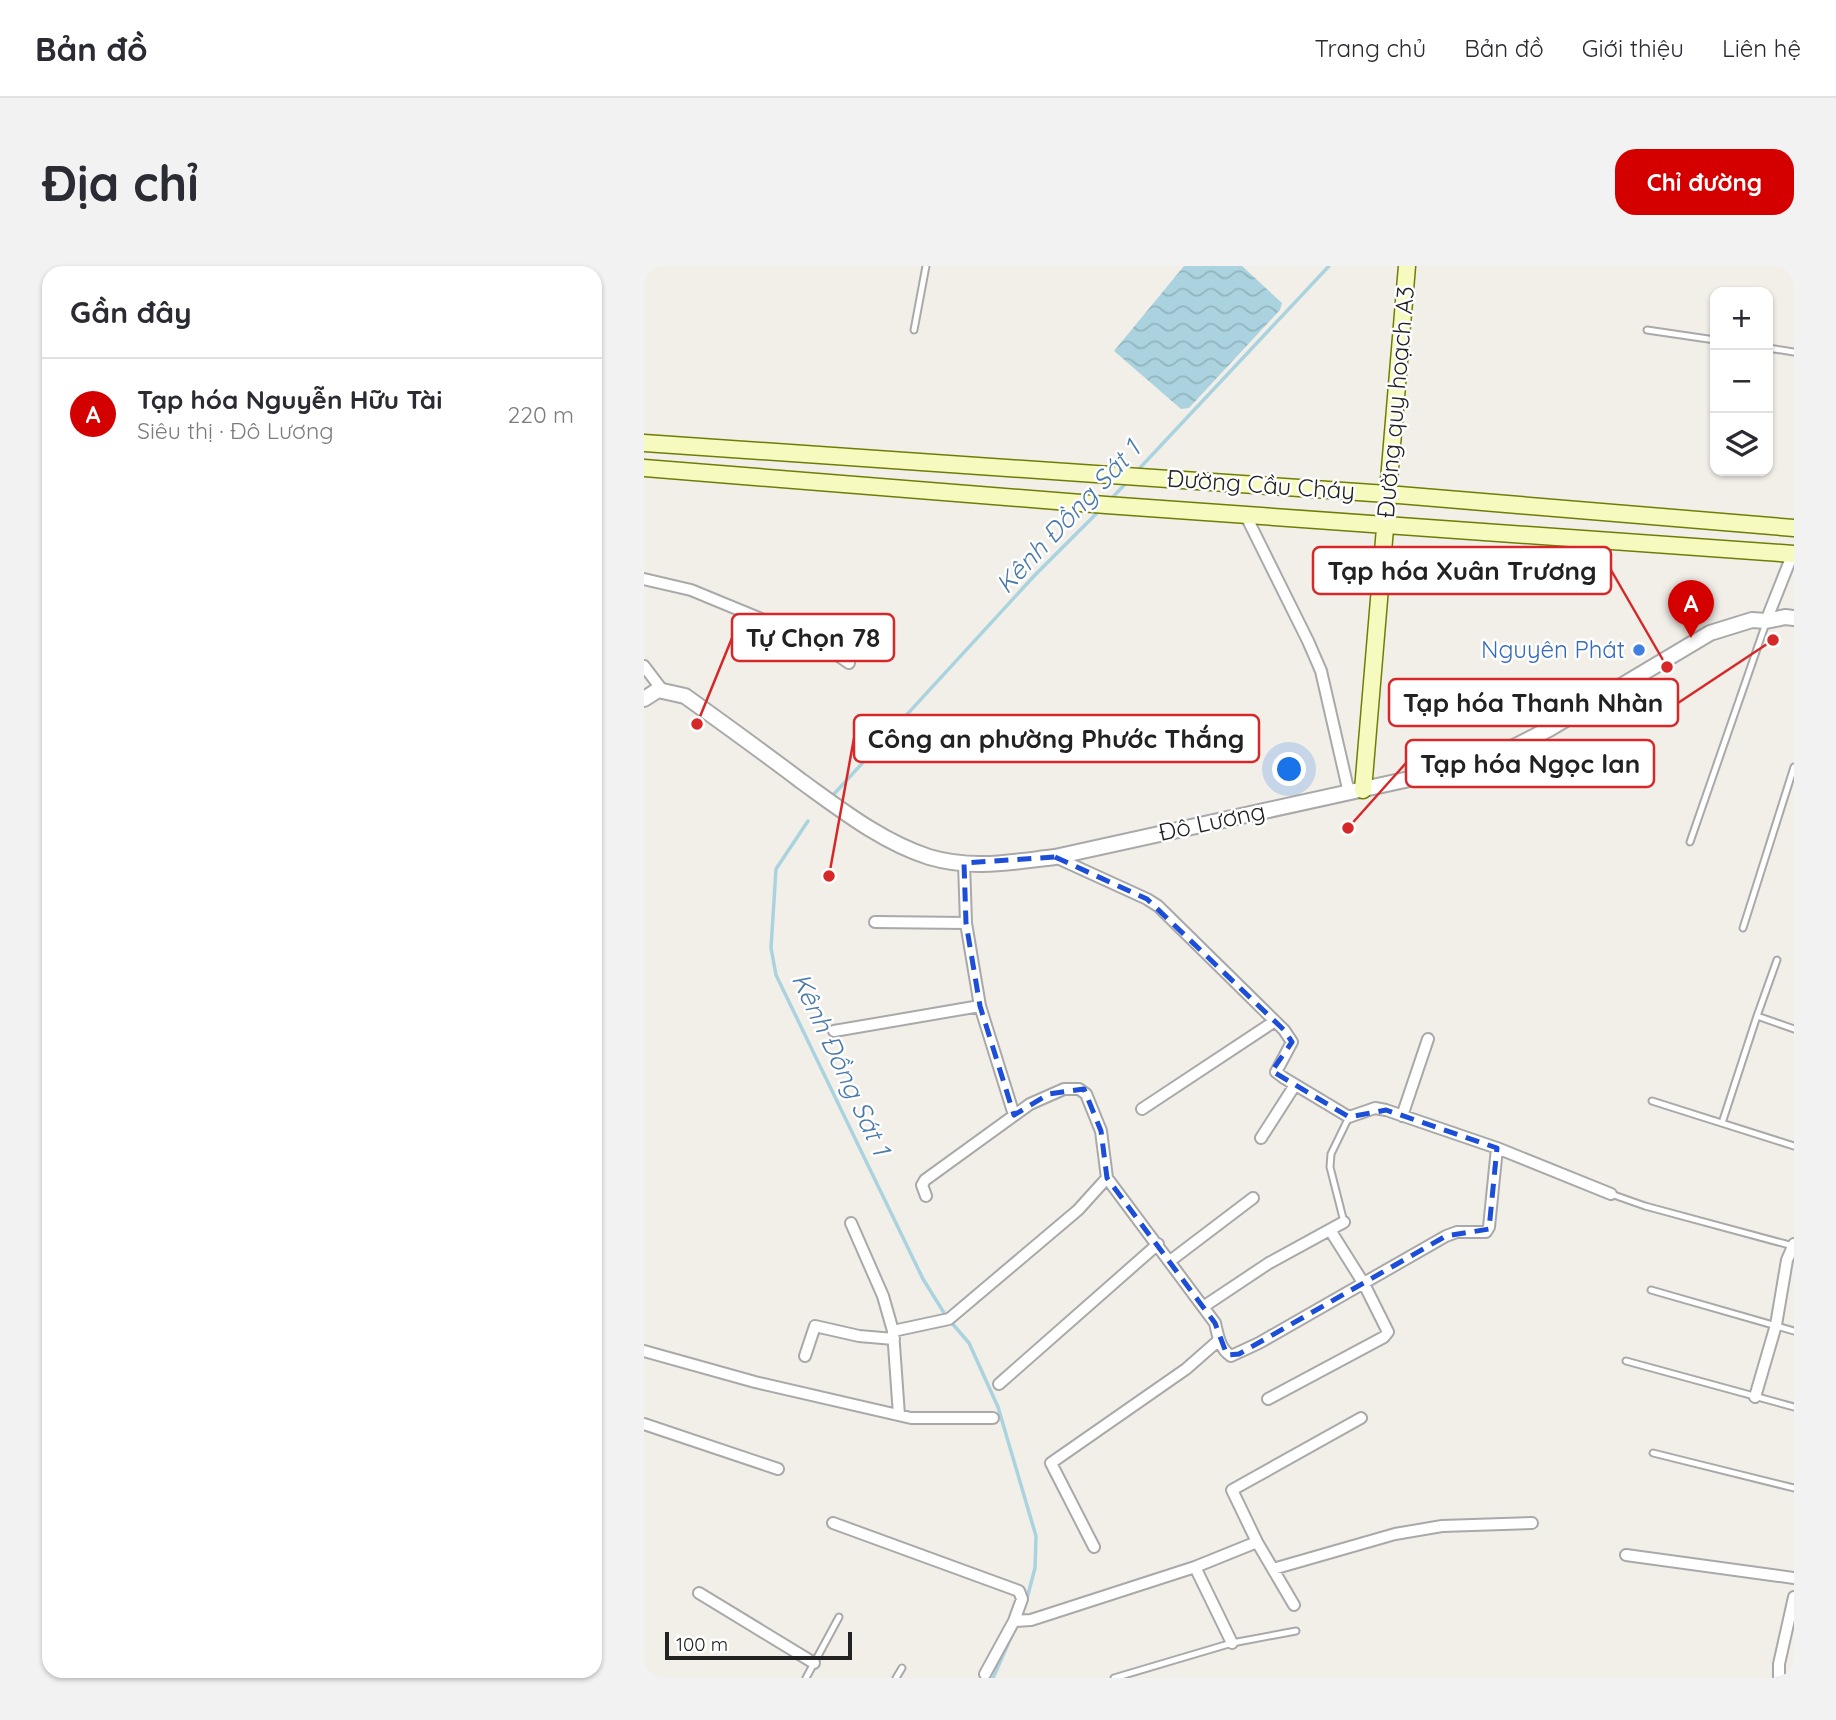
<!DOCTYPE html>
<html lang="vi">
<meta charset="utf-8">
<style>
body{margin:0;font-family:Quicksand,sans-serif;background:#f2f2f3;color:#2b2b33}
.controls{position:absolute;right:21px;top:21px;display:grid;overflow:hidden;border-radius:14px;box-shadow:0 2px 5px #0004}
.controls button{width:63px;height:63px;display:grid;place-items:center;padding:0;border:0;border-bottom:2px solid #e1e1e2;background:#fff;color:#2b2b33;font:35px sans-serif}
.scale{position:absolute;left:21px;bottom:18px;width:187px;box-sizing:border-box;padding-left:7px;border:4px solid #222;border-top:0;font-size:19px;line-height:24px;white-space:nowrap;color:#222;-webkit-text-stroke:5px #fff;paint-order:stroke}
.you{position:absolute;left:646px;top:504px;width:24px;height:24px;margin:-18px;border:5px solid #fff;border-radius:50%;background:#1a73e8;box-shadow:0 0 0 10px #1a73e833}
.badge{display:grid;place-items:center;width:46px;height:46px;border-radius:50%;background:#d40000;color:#fff;font-size:23px;font-weight:700}
.pin{position:absolute;translate:-50% -58px;filter:drop-shadow(0 2px 4px #0008)}
.pin::after{content:'';position:absolute;top:37px;width:24px;height:21px;background:inherit;clip-path:polygon(0 0,100% 0,50% 100%)}
.list{margin:0;padding:0;list-style:none}
h2{display:flex;justify-content:space-between;align-items:center;height:91px;margin:0;padding:0 28px;font-size:30px}
h2 small{font-size:23px;font-weight:400;color:#7c7c81}
.list li{display:grid;grid-template-columns:46px 1fr auto;gap:21px;align-items:center;box-sizing:border-box;height:112px;padding:0 28px;border-top:2px solid #e1e1e2}
.list b{display:block;font-size:26px;white-space:nowrap}
.list p{margin:0;font-size:23px;white-space:nowrap;color:#7c7c81}
.list em{font-size:23px;font-style:normal;color:#7c7c81}
.icon{flex:none;width:38px;height:38px;fill:none;stroke:currentColor;stroke-width:2;stroke-linecap:round;stroke-linejoin:round}
.map{position:relative;flex:none;width:1150px;height:1412px;overflow:hidden;border-radius:21px}
header{display:flex;align-items:center;gap:42px;box-sizing:border-box;height:98px;padding:0 35px;background:#fff;border-bottom:2px solid #e1e1e2}
header strong{font-size:33px}
nav{display:flex;gap:38px;margin-inline-start:auto;font-size:24px}
.intro{display:flex;align-items:center;justify-content:space-between;box-sizing:border-box;height:168px;padding:0 42px}
h1{margin:0;font-size:49px}
.button{padding:18px 32px;border-radius:21px;background:#d40000;color:#fff;font-size:24px;font-weight:700}
main{display:flex;gap:42px;padding:0 42px}
aside{flex:1;background:#fff;border-radius:21px;box-shadow:0 2px 5px #0004}
.map>svg:first-child{display:block}
.water{fill:url(#water-waves)}
.lines{fill:none;stroke-linecap:round;stroke-linejoin:round}
.stream{stroke:#aad3df;stroke-width:3.5}
.service-casing{stroke:#a9a9a9;stroke-width:9}
.minor-casing{stroke:#a9a9a9;stroke-width:14}
.tertiary-casing{stroke:#a9a9a9;stroke-width:18}
.secondary-casing{stroke:#707d05;stroke-width:19}
.service{stroke:#fff;stroke-width:5}
.minor{stroke:#fff;stroke-width:10}
.tertiary{stroke:#fff;stroke-width:14}
.secondary{stroke:#f7fabf;stroke-width:16}
.marked{fill:none;stroke:#1d4ed8;stroke-width:5;stroke-dasharray:14 9;stroke-linejoin:round}
.shop-dot{fill:#3f7fe0;stroke:#fff;stroke-width:2.5}
.labels{text-anchor:middle;stroke-width:5;stroke-linejoin:round;paint-order:stroke}
.street-label{font-size:24px;fill:#222;stroke:#fff}
.shop-label{font-size:24px;fill:#366cbe;stroke:#fff;text-anchor:end}
.water-label{font-size:26px;font-style:italic;fill:#4a7aab;stroke:#fff}
.leader{fill:none;stroke:#d62828;stroke-width:2.5}
.callout-dot{fill:#d62828;stroke:#fff;stroke-width:2.5}
.callout{fill:#fff;stroke:#d62828;stroke-width:2.5}
.callout-label{font-size:26px;text-anchor:middle;font-weight:bold;fill:#222}
</style>
<header>
<strong>Bản đồ</strong>
<nav><a>Trang chủ</a><a>Bản đồ</a><a>Giới thiệu</a><a>Liên hệ</a></nav>
</header>
<div class="intro"><h1>Địa chỉ</h1><a class="button">Chỉ đường</a></div>
<main>
<aside>
<h2>Gần đây<small></small></h2>
<ul class="list">
<li><span class="badge">A</span><div><b>Tạp hóa Nguyễn Hữu Tài</b><p>Siêu thị · Đô Lương</p></div><em>220 m</em></li>
</ul>
</aside>
<div class="map">
<svg width="1150" height="1412" viewBox="0 0 1150 1412">
<defs>
<pattern id="water-waves" width="16" height="10" patternUnits="userSpaceOnUse" patternTransform="scale(1.75)"><rect width="16" height="10" fill="#aad3df"/><path d="M0 5q4-4 8 0t8 0" fill="none" stroke="#92b5bf"/></pattern>
</defs>
<rect width="100%" height="100%" fill="#f2efe9"/>
<path class="water" d="M540,0H598L638,37L636,44L545,142L537,143L470,85Z"/>
<g class="lines">
<path class="stream" d="M493,205L685,0
M467,233L483,216
M190,528L391,309L456,244
M164,555L132,603L127,682L132,709L279,1013L302,1050
M307,1056L325,1077L354,1141L392,1270L391,1302L382,1336
M349,1412L368,1369"/>
<defs>
<path id="service" d="M270,64L282,0
M1003,64L1071,74
M1124,82L1150,86
M1046,576L1122,357
M1099,662L1150,501
M1133,694L1113,750L1150,763
M1008,835L1150,880
M1078,857L1113,750
M967,928L1001,940L1149,980
M700,956L686,901L687,888L705,851
M1007,1024L1150,1065
M982,1095L1150,1141
M1009,1187L1150,1222
M162,1412L195,1351
M252,1412L258,1402
M470,1412L588,1377L652,1365"/>
<path id="minor" d="M601,248L664,375L677,405L705,527
M0,313L47,324L127,357L152,361L205,397
M1122,355L1149,287
M0,400L19,425
M411,591L503,633L514,640L640,764L648,776L632,806L640,812L705,851L731,842L742,844L853,882L967,928
M320,597L322,657L336,740L370,849
M231,656L322,657
M190,765L336,740
M498,843L631,755
M758,850L784,773
M617,872L651,819
M282,930L278,919L281,914L386,838L420,823H435L442,828L457,865L463,912L571,1057C574,1070 576,1083 587,1090L615,1077L802,970L813,966H842L845,961L853,882
M207,957L239,1030L249,1065L255,1149
M526,995L609,932
M559,1041L625,997L700,956
M249,1065L305,1053L434,944L463,912
M0,1085L111,1116L267,1152H349
M161,1090L171,1060L215,1070L250,1073
M355,1118L514,978
M1111,1131L1132,1059L1143,994L1150,978
M624,1133L740,1071L744,1066L720,1018L686,964
M0,1158L134,1203
M189,1257L375,1325L378,1333L370,1355L341,1408
M450,1281L407,1197L542,1103L575,1074
M982,1289L1150,1312
M551,1301L588,1377
M629,1303L751,1268L798,1260L888,1257
M55,1327L170,1397
M650,1339L613,1276L588,1224L717,1152
M370,1355L387,1354L551,1301L613,1276
M1135,1412V1398L1150,1331"/>
<path id="tertiary" d="M0,433L14,424L41,430C80,458 119,486 157,515C196,543 238,576 285,591C329,604 367,596 411,591L829,499L856,488L905,463L1066,367L1108,354L1122,355L1141,351L1150,352"/>
<path id="secondary" d="M0,177L743,228L1150,262
M0,202L462,239L1150,288
M719,524L763,0"/>
</defs>
<use href="#service" class="service-casing"/>
<use href="#minor" class="minor-casing"/>
<use href="#tertiary" class="tertiary-casing"/>
<use href="#secondary" class="secondary-casing"/>
<use href="#service" class="service"/>
<use href="#minor" class="minor"/>
<use href="#tertiary" class="tertiary"/>
<use href="#secondary" class="secondary"/>
</g>
<path class="marked" d="M411,591L503,633L640,764L648,776L628,805L705,851L742,844L853,882L845,963L802,970L595,1088L583,1089L571,1057L463,912L457,865L440,823L405,828L370,849L336,740L322,657L320,597Z"/>
<circle class="shop-dot" cx="995" cy="384" r="7"/>
<g class="labels">
<g class="street-label">
<text transform="translate(752 136) rotate(-85)" y="8">Đường quy hoạch A3</text>
<text transform="translate(617 219) rotate(4)" y="8">Đường Cầu Cháy</text>
<text transform="translate(568 556) rotate(-12)" y="8">Đô Lương</text>
</g>
<g class="shop-label">
<text x="981" y="392">Nguyên Phát</text>
</g>
<g class="water-label">
<text transform="translate(424 251) rotate(-47)" y="9">Kênh Đồng Sát 1</text>
<text transform="translate(197 798) rotate(65)" y="9">Kênh Đồng Sát 1</text>
</g>
</g>
<path class="leader" d="M1023 401L967 304M53 458L88 372M1129 374L1034 437M185 610L210 472M704 562L762 497"/>
<g class="callout-dot">
<circle cx="1023" cy="401" r="7"/>
<circle cx="53" cy="458" r="7"/>
<circle cx="1129" cy="374" r="7"/>
<circle cx="185" cy="610" r="7"/>
<circle cx="704" cy="562" r="7"/>
</g>
<g class="callout">
<rect x="669" y="281" width="298" height="47" rx="7"/>
<rect x="88" y="348" width="162" height="47" rx="7"/>
<rect x="745" y="413" width="289" height="47" rx="7"/>
<rect x="210" y="449" width="405" height="47" rx="7"/>
<rect x="762" y="474" width="248" height="47" rx="7"/>
</g>
<g class="callout-label">
<text x="818" y="314">Tạp hóa Xuân Trương</text>
<text x="169" y="381">Tự Chọn 78</text>
<text x="889" y="446">Tạp hóa Thanh Nhàn</text>
<text x="412" y="482">Công an phường Phước Thắng</text>
<text x="886" y="507">Tạp hóa Ngọc lan</text>
</g>
</svg>
<div class="controls">
<button>+</button>
<button>−</button>
<button><svg class="icon" aria-label="layers" viewBox="0 0 24 24"><path d="M12 4l9 5-9 5-9-5zM3 14l9 5 9-5"/></svg></button>
</div>
<div class="scale">100 m</div>
<div class="you"></div>
<div class="pin badge" style="left:1047px;top:372px">A</div>
</div>
</main>
